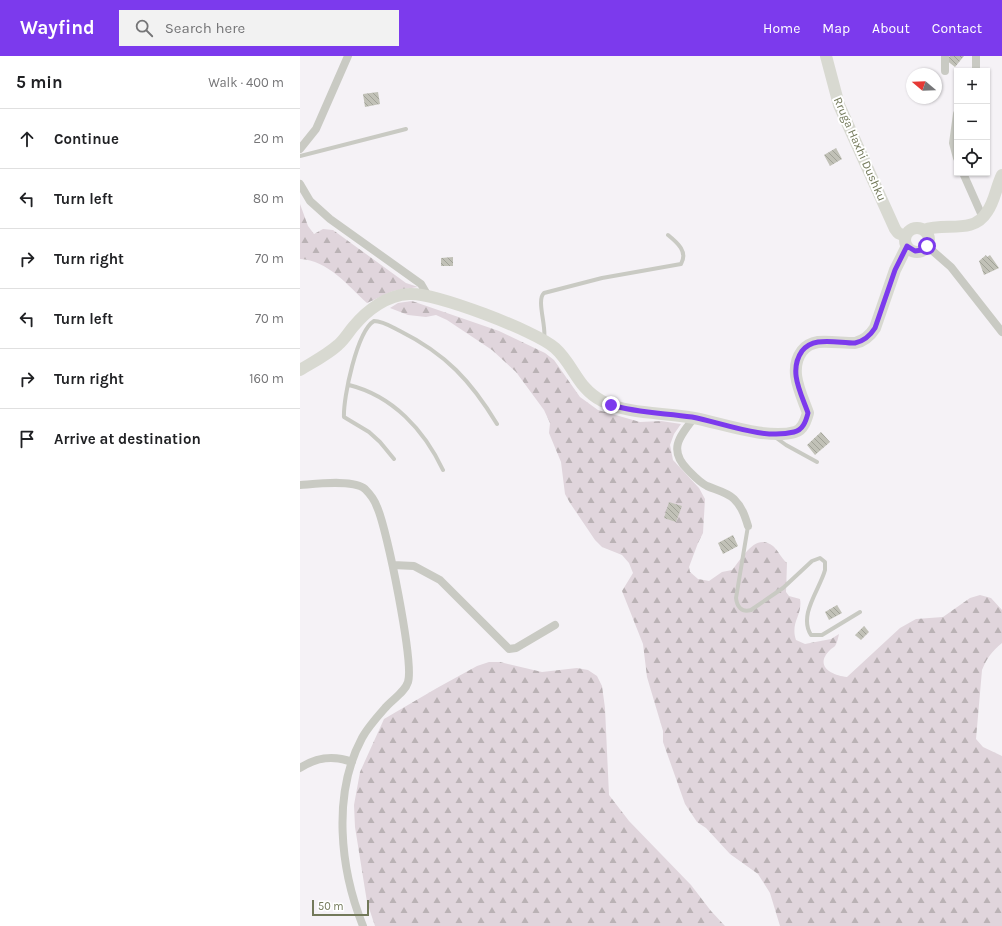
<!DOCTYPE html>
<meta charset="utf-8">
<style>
body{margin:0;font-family:Karla,sans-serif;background:#f2f2f2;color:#202124}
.controls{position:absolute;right:12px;top:12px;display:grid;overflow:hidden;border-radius:0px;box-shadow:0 1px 3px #0004}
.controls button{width:36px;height:36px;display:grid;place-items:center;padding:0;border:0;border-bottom:1px solid #e0e0e0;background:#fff;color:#202124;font:20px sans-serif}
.compass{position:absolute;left:606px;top:12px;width:36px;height:36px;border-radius:50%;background:#fff;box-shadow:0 1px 3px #0004;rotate:289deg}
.scale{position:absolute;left:12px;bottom:10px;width:57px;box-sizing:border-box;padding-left:4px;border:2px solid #73795a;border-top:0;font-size:11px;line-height:14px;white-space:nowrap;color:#73795a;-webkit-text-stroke:3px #fff;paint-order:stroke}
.stop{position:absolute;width:12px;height:12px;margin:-9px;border:3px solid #7c3aed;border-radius:50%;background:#fff}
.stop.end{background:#7c3aed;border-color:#fff;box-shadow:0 1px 4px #0008}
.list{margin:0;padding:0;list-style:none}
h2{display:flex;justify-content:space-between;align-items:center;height:52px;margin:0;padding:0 16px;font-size:17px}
h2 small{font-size:13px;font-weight:400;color:#757577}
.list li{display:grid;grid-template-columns:26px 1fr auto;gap:12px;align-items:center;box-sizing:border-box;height:60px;padding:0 16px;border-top:1px solid #e0e0e0}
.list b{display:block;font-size:15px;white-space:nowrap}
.list em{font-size:13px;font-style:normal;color:#757577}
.icon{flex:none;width:22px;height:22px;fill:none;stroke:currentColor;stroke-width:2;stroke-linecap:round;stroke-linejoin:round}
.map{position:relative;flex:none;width:702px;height:870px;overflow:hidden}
header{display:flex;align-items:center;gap:24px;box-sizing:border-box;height:56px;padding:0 20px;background:#7c3aed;color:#fff}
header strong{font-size:19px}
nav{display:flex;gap:22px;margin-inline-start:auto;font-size:14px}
.search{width:280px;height:36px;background:#f2f2f2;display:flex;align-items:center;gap:10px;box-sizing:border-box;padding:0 14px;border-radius:0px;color:#757577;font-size:15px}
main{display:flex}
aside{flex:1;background:#fff}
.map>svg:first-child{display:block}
.forest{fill:url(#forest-firs)}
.building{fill:url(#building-back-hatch)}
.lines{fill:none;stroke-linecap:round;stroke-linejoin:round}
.lane{stroke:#c9cac3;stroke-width:4}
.street{stroke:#c9cac3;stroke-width:8}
.secondary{stroke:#d8d9d1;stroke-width:12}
.route{stroke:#7c3aed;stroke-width:5}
.labels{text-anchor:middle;stroke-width:4;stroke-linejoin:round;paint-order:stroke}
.street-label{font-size:12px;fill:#73795a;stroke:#fff}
</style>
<header>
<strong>Wayfind</strong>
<div class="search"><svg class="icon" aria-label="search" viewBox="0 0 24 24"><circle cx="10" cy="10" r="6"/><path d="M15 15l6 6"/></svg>Search here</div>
<nav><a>Home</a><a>Map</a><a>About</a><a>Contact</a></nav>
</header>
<main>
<aside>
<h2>5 min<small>Walk · 400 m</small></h2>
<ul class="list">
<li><svg class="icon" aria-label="ahead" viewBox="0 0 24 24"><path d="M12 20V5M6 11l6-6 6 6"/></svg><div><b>Continue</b></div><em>20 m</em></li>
<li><svg class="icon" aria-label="left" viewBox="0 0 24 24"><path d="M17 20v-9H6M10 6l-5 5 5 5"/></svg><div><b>Turn left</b></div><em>80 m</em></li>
<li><svg class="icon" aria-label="right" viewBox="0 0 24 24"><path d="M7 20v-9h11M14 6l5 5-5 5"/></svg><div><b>Turn right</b></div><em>70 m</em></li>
<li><svg class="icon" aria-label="left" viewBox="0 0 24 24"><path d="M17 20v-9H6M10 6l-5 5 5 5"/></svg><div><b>Turn left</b></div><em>70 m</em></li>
<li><svg class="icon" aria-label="right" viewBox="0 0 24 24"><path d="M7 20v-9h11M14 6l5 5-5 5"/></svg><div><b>Turn right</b></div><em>160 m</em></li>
<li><svg class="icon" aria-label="arrive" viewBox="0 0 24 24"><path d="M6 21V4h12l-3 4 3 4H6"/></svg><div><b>Arrive at destination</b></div></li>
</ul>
</aside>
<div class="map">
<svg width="702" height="870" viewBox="0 0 702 870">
<defs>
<pattern id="forest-firs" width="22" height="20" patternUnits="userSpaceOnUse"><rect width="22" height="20" fill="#e0d5dc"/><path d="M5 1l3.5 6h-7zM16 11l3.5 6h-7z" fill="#bab2b5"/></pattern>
<pattern id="building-back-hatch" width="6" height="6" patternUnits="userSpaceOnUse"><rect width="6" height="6" fill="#c1c1b7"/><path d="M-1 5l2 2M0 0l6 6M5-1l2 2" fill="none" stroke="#a1a298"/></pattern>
</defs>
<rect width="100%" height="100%" fill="#f5f2f6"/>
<path class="forest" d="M0,148L8,170L14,178L23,173L33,174L106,227L118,231L93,235L67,247C48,230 28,204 0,203Z
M112,245L199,275L245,297L254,304L280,341L298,354L340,366L361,365L381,368L374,378L370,389L373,404L399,432L405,443L403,477L398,487L389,511L390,516L398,523L409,525L422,516L432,514C442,503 455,476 473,490C478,494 481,502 487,507L486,536L489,540L500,543C503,559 490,566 496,584L505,588L531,583L539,578C538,582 537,587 535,590C534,591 531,593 530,594C514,610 531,619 547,621L600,572L616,563L643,561L670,542L680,539L691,542L702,554V587C692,595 687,602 682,614L676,683L683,691L702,700V870H480L470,837L458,818L430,798L406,772L397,766L385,748L363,686V675L347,621L343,588L322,535L333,517L329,507L322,499L302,491L295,484L270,447L265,438L261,406L249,377L250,367L244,354L216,316L192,294L147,264L136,259L126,261L108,259L90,252L98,247Z
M189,606H200L242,616L277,612L288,614L297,620L302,630L305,652L309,739L329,765L391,829L411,855L425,870H75L67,846L55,771L54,749L60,716L84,663L137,632L177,610Z"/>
<path class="building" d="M650,0H664L655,11L646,4Z
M78,36L80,48L65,51L63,38Z
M536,92L542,103L530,110L524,99Z
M686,199L687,201L690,199L699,212L684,219L679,205Z
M153,201V210H141V202Z
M521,376L530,386L515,399L507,389Z
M369,446L382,450L376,466L364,462Z
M433,479L438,490L423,498L418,487Z
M537,549L542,557L529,564L525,556Z
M564,570L569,576L561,584L555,579Z"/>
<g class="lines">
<path class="lane" d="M0,100L106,73
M244,284C247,271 236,244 244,237L302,222L381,208C388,196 378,187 368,179
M49,329C93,340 124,374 143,414
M475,381L486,389L517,406
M94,403L80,386L69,376L44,361C43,342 57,275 74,265C83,265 92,271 100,275C146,298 171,325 197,368
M448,470L436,542C437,550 441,557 451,554L483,532L512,505L520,502L525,506V514C520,533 498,559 511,579H522L560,556"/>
<path class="street" d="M645,0V15
M676,15V0
M657,58L653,87L657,102
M0,93L16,73L48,0
M663,117L683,162
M0,128L10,145L30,163L121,228L128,240
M627,190L651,211L702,276
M394,362C379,381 368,394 388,414C394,420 399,426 407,430C416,434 427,436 434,443C442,451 445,460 448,470
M0,429C15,428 54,423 65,433C69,437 75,445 77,451C87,472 114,607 108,626C105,636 93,643 86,651C78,660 68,671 62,682C32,738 40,813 63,870
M93,509L114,510L140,524L209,593L216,592L255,569
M0,712C17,701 33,699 52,706"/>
<path class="secondary" d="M526,0L539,49L595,173L598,177L605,180
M605 184a12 12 0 1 1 24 0a12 12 0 1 1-24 0Z
M624,174C645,166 673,179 687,156C695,145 696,131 702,119
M0,314C13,306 27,299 38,289C44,284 48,277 53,271C67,254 87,239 109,238C134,236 236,275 255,292C274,309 277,332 302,345C330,359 364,356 394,362C421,367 467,384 495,376C503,374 506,364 508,357C501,337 488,314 502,295C506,290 512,287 518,286C530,285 543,287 555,287C564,285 570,280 575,272L595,214L607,190"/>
</g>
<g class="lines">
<path class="route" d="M311,349C337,357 365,357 392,361C423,367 463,384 494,376C503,374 506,365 508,357C501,337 488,315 502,295C506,290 512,287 518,286C530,284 543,287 555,287C564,285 570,280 575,272L595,214L607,190L615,195L622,194L627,190"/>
</g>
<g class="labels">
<g class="street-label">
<text transform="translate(560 93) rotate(66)" y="4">Rruga Haxhi Dushku</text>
</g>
</g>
</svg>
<div class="controls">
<button>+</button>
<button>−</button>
<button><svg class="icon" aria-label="locate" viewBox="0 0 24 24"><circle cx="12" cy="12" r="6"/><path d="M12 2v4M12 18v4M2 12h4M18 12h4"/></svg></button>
</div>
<svg class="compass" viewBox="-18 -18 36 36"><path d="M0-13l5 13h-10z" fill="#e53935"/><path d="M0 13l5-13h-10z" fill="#757577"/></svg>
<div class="scale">50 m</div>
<div class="stop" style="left:627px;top:190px"></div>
<div class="stop end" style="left:311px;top:349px"></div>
</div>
</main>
